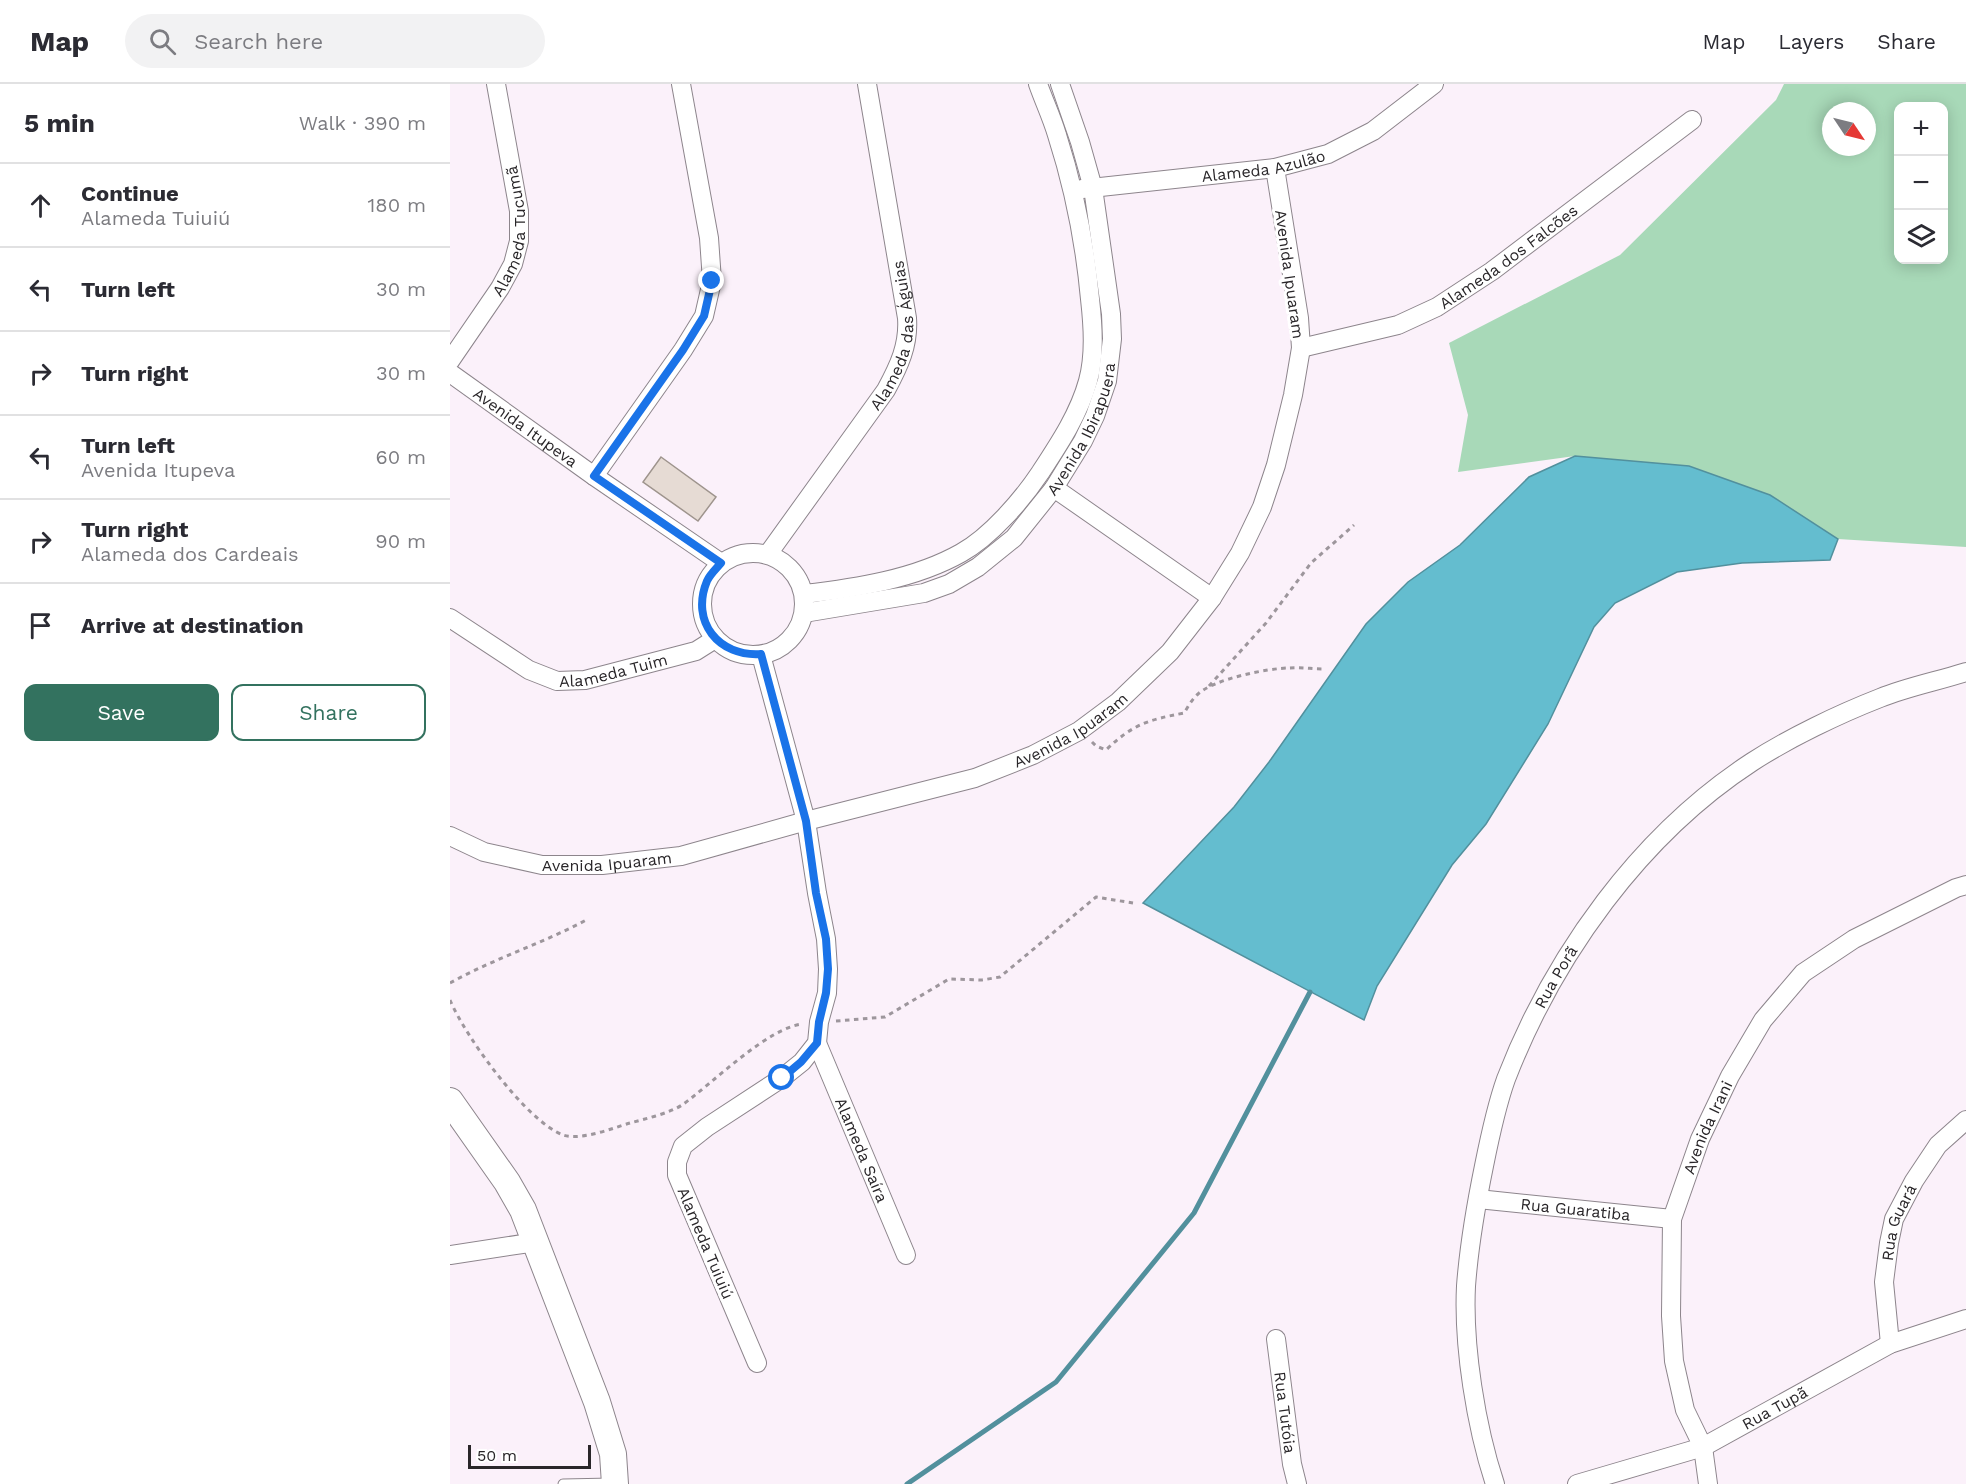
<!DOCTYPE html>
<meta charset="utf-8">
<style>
body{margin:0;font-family:"Work Sans",sans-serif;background:#f2f2f3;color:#2b2b33}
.controls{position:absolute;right:18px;top:18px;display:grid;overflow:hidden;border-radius:12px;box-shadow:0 3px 15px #0003}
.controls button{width:54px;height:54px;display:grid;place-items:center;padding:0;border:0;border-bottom:2px solid #e1e1e2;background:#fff;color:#2b2b33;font:30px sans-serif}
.compass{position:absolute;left:1372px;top:18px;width:54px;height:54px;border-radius:50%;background:#fff;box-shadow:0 3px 15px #0003;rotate:125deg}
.scale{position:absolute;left:18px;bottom:15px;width:123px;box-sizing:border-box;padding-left:6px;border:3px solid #292629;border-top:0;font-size:16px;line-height:21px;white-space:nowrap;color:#292629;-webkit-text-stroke:4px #fff;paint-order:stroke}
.stop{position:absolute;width:18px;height:18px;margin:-14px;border:4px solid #1a73e8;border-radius:50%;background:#fff}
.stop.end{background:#1a73e8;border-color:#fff;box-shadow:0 2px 6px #0008}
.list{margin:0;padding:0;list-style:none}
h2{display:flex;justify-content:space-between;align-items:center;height:78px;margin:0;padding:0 24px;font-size:26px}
h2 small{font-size:20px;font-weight:400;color:#7c7c81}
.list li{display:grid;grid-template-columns:39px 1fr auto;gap:18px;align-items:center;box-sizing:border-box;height:84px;padding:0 24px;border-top:2px solid #e1e1e2}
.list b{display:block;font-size:22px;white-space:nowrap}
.list p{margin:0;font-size:20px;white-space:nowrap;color:#7c7c81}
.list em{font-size:20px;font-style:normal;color:#7c7c81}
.actions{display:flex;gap:12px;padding:18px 24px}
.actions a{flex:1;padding:14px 0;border:2px solid #33725f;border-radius:12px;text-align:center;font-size:21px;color:#33725f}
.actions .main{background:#33725f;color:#fff}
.icon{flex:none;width:33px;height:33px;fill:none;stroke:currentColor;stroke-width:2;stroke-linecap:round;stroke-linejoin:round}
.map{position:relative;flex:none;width:1516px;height:1400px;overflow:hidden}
header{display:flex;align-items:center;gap:36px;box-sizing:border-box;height:84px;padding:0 30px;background:#fff;border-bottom:2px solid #e1e1e2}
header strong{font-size:28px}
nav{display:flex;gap:33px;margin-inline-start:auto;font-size:21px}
.search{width:420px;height:54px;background:#f2f2f3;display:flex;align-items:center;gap:15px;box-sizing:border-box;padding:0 21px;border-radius:33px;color:#7c7c81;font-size:22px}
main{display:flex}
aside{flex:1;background:#fff}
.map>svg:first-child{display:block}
.green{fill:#a8d9b8;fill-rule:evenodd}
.water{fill:#64bdcf;stroke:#52909d;stroke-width:1.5}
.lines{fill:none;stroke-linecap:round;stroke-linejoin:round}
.stream{stroke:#52909d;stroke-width:5}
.building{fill:#e6dbd4;stroke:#9e948d;stroke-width:1.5}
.lane-casing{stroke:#8d858c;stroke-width:11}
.street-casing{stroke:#8d858c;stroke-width:20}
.secondary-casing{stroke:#8d858c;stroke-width:28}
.path{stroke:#9d969c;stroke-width:3;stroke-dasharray:4.5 4.5;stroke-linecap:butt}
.lane{stroke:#fff;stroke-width:9}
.street{stroke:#fff;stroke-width:18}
.secondary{stroke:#fff;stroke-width:26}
.route{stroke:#1a73e8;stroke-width:8}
.labels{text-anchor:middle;stroke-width:6;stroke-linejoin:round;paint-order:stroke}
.street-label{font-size:16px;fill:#292629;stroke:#fff}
</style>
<header>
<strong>Map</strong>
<div class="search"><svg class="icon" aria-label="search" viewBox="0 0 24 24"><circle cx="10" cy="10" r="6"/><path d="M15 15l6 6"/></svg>Search here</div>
<nav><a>Map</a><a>Layers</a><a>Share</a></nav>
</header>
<main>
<aside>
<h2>5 min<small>Walk · 390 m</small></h2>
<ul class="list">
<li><svg class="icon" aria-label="ahead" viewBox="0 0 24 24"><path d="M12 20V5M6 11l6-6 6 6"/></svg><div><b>Continue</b><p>Alameda Tuiuiú</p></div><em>180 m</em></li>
<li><svg class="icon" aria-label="left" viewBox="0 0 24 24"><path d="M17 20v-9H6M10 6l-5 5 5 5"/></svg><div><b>Turn left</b></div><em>30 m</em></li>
<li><svg class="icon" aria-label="right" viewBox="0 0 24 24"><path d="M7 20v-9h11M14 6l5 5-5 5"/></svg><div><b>Turn right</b></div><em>30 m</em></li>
<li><svg class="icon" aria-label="left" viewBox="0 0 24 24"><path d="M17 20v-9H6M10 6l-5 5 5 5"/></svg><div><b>Turn left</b><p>Avenida Itupeva</p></div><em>60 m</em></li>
<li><svg class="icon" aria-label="right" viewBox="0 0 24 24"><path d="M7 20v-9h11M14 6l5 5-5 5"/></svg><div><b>Turn right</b><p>Alameda dos Cardeais</p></div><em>90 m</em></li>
<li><svg class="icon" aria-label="arrive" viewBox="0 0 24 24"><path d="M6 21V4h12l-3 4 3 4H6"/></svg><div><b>Arrive at destination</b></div></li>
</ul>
<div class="actions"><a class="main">Save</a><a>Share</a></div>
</aside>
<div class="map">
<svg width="1516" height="1400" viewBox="0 0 1516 1400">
<rect width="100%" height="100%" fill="#fbf1fa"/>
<path class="green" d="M1334,0H1516V463L1388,455L1320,411L1125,372L1008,388L1018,331L999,259L1170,171L1326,16ZM1448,22H1494V176H1448ZM1381,27H1417V63H1381Z"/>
<path class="water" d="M1125,372L1239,382L1320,411L1388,455L1380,476L1292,479L1227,488L1165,519L1144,543L1098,640L1036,740L1002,781L927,902L914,936L693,819L784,723L819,678L916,540L958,498L1010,461L1079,393Z"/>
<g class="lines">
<path class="stream" d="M457,1400L606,1298L744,1129L860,908"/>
</g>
<path class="building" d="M211,373L266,413L248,437L193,398Z"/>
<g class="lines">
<defs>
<path id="lane" d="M113,1400L162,1399"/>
<g id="street">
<path id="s1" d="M632,105L825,84L878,70L923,47L984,0"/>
<path id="s2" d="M851,264L948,241L987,223L1042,187L1242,36"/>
<path id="s3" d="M0,277L50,204L63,180L69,157V127L46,0"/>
<path id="s4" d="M0,289L144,392L271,479"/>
<path d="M144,392L233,266L254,232L262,197L259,154L231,0"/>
<path d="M604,404L762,514"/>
<circle cx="303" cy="520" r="51"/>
<path id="s5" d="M318,470L436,306C449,282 459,261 457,234L417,0"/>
<path d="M354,510C406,504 465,495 511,469C540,453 572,416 590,389C609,360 629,330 638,297C645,271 643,242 640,215C635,160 624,104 607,51C602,34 594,17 588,0"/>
<path id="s6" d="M354,529L474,509L499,500L528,483L564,454L604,404L633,357L645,332L657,297L662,255L661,230L643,104L630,58L610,0"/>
<path id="s7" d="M0,534L79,586L107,597L135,596L246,567L265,555"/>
<path id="s8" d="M0,752L34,768L92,781H152L231,772L356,737L525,694L583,671L629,647L668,618L720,568L762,514L790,469L812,423L826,381L843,311L851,264L849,234L825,84"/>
<path id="s9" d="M367,959L456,1171"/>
<path id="s10" d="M1028,1115L1222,1135"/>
<path d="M0,1171L86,1158"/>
<path id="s11" d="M826,1255L842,1380L847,1400"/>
<path id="s12" d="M1440,1260L1434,1198L1439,1159L1444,1135L1464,1097L1488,1061L1516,1036"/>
<path d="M307,1279L227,1091V1078L233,1062L257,1043L332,994L352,978L367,959L369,938L377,909L378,885L376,855L367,809L356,737L311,571"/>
<path id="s13" d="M1045,1400C1026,1343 1013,1262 1016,1202C1019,1162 1026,1121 1034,1082C1040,1052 1046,1023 1056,995C1104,871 1190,751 1302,678C1339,654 1389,630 1430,614C1457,603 1488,597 1516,588"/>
<path id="s14" d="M1127,1400L1253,1363L1440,1260L1516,1235"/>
<path id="s15" d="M1258,1400L1253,1363L1235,1326L1224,1277L1221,1232L1222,1135L1250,1055L1280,992L1313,936L1353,889L1404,855L1506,804L1516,801"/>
</g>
<path id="secondary" d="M0,1017L57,1098L73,1126L147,1318L163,1370L165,1400"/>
</defs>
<use href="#lane" class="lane-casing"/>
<use href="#street" class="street-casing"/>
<use href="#secondary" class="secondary-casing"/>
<path class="path" d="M759,602L816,539L861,479L904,441
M642,658L646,662L656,666C683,640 698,636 734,629C738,623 742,615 748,610C764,595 818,584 840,584C851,583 862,585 873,585
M0,899C45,874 94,859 138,835
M0,916C15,952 76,1037 113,1051C131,1057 163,1044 180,1039C195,1035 220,1029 232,1021C262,1000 318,943 353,940
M386,937L435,933L499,895L532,896L550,893L646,813L683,819"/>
<use href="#lane" class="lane"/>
<use href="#street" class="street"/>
<use href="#secondary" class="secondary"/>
</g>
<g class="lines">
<path class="route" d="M262,197L254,232L233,266L144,392L271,479C267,484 260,490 257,497C240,538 269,573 311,570L356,737L366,809L376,855L378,885L376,909L369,938L367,959L351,978L332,994"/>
</g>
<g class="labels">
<g class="street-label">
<text dy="6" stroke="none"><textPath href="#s1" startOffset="183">Alameda Azulão</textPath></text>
<text dy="6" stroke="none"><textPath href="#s3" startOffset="148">Alameda Tucumã</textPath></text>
<text dy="6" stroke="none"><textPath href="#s2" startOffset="230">Alameda dos Falcões</textPath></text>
<text transform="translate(840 190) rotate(82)" y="6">Avenida Ipuaram</text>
<text dy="6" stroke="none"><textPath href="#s5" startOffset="258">Alameda das Águias</textPath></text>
<text dy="6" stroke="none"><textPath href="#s6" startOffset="358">Avenida Ibirapuera</textPath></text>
<text dy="6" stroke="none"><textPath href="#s4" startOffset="93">Avenida Itupeva</textPath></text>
<text dy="6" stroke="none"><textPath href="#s7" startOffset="182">Alameda Tuim</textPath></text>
<text dy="6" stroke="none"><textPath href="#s8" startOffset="648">Avenida Ipuaram</textPath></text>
<text dy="6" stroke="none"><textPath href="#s8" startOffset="162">Avenida Ipuaram</textPath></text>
<text dy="6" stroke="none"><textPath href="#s13" startOffset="526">Rua Porã</textPath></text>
<text dy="6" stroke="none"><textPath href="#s15" startOffset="369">Avenida Irani</textPath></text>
<text dy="6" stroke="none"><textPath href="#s9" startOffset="116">Alameda Saíra</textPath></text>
<text dy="6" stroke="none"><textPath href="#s10" startOffset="98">Rua Guaratiba</textPath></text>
<text dy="6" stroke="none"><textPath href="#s12" startOffset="124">Rua Guará</textPath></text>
<text transform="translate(256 1159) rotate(67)" y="6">Alameda Tuiuiú</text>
<text dy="6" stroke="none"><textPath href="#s14" startOffset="213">Rua Tupã</textPath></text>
<text dy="6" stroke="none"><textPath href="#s11" startOffset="74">Rua Tutóia</textPath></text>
</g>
</g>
</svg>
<div class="controls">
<button>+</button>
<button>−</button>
<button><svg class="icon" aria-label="layers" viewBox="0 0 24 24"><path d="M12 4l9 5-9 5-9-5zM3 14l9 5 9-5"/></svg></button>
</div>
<svg class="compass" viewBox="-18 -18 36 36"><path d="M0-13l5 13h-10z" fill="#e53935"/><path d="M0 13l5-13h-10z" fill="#7c7c81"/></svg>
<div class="scale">50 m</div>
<div class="stop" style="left:332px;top:994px"></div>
<div class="stop end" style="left:262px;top:197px"></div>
</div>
</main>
